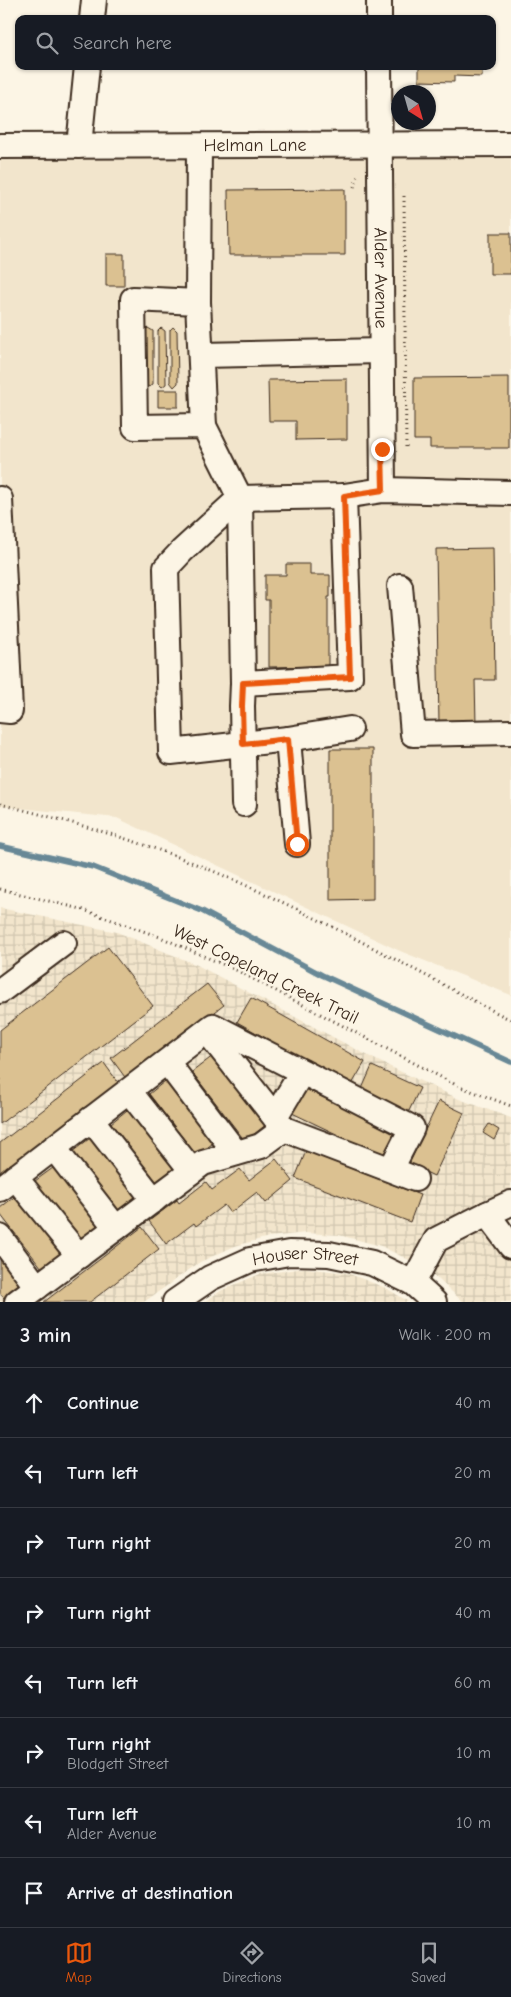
<!DOCTYPE html>
<meta charset="utf-8">
<style>
body{margin:0;font-family:"Comic Neue",sans-serif;background:#20242c;color:#f1f3f6}
.compass{position:absolute;left:391px;top:85px;width:45px;height:45px;border-radius:50%;background:#171b24;box-shadow:0 1px 4px #0004;rotate:143deg}
.stop{position:absolute;width:15px;height:15px;margin:-11px;border:4px solid #ea580c;border-radius:50%;background:#fff}
.stop.end{background:#ea580c;border-color:#fff;box-shadow:0 1px 5px #0008}
.list{margin:0;padding:0;list-style:none}
h2{display:flex;justify-content:space-between;align-items:center;height:65px;margin:0;padding:0 20px;font-size:21px}
h2 small{font-size:16px;font-weight:400;color:#9ea1a6}
.list li{display:grid;grid-template-columns:32px 1fr auto;gap:15px;align-items:center;box-sizing:border-box;height:70px;padding:0 20px;border-top:1px solid #363941}
.list b{display:block;font-size:19px;white-space:nowrap}
.list p{margin:0;font-size:16px;white-space:nowrap;color:#9ea1a6}
.list em{font-size:16px;font-style:normal;color:#9ea1a6}
.icon{flex:none;width:28px;height:28px;fill:none;stroke:currentColor;stroke-width:2;stroke-linecap:round;stroke-linejoin:round}
.map{position:relative;flex:none;width:511px;height:1302px;overflow:hidden}
.search{position:absolute;background:#171b24;box-shadow:0 1px 4px #0004;left:15px;right:15px;top:15px;height:55px;display:flex;align-items:center;gap:12px;box-sizing:border-box;padding:0 18px;border-radius:10px;color:#9ea1a6;font-size:19px}
.sheet{height:625px;background:#171b24}
nav{display:flex;justify-content:space-around;align-items:center;box-sizing:border-box;height:70px;border-top:1px solid #363941;background:#171b24;font-size:14px;color:#9ea1a6}
nav a{display:grid;justify-items:center;gap:2px}
nav .on{color:#ea580c}
.map>svg:first-child{display:block}
.built{fill:#f2e5cc}
.industrial{fill:url(#industrial-grid)}
.lines{fill:none;stroke-linecap:round;stroke-linejoin:round}
.stream{stroke:#678896;stroke-width:5.5}
.building{fill:#dbc191;stroke:#3b2a1e}
.minor-casing{stroke:#3b2a1e;stroke-width:28}
.path{stroke:#3b2a1e;stroke-width:3;stroke-dasharray:1 4;stroke-linecap:butt}
.minor{stroke:#fcf5e5;stroke-width:24}
.route{stroke:#ea580c;stroke-width:6}
.labels{text-anchor:middle;stroke-width:4.5;stroke-linejoin:round;paint-order:stroke}
.street-label{font-size:18px;fill:#3b2a1e;stroke:#fcf5e5}
</style>
<div class="map">
<svg width="511" height="1302" viewBox="0 0 511 1302">
<defs>
<pattern id="industrial-grid" width="8" height="8" patternUnits="userSpaceOnUse" patternTransform="scale(1.25)"><rect width="8" height="8" fill="#f2e5cc"/><path d="M0 4h8M4 0v8" fill="none" stroke="#d0c5af"/></pattern>
</defs>
<rect width="100%" height="100%" fill="#fcf5e5"/>
<filter id="ink" filterUnits="userSpaceOnUse"><feTurbulence type="fractalNoise" baseFrequency=".02" numOctaves="2"/><feDisplacementMap in="SourceGraphic" scale="10" xChannelSelector="R" yChannelSelector="G"/><feConvolveMatrix kernelMatrix="1 2 1 2 8 2 1 2 1" color-interpolation-filters="sRGB"/></filter>
<g filter="url(#ink)">
<path class="built" d="M511,154V995L400,951L117,818L0,806V156Z"/>
<path class="industrial" d="M0,908L117,932L197,965L378,1061L459,1099L511,1118V1302H463L438,1279L411,1261L381,1246L339,1235L306,1233L269,1237L235,1246L200,1262L144,1302H0Z
M305,1268L347,1273L386,1288L409,1302H204L222,1290L260,1274Z"/>
<g class="lines">
<path class="stream" d="M0,846L93,867L202,911L322,975L511,1062"/>
</g>
<path class="building" d="M419,66H482V77L454,76V82L419,81Z
M345,189V255H229L228,190Z
M490,233H511V274H490Z
M106,254H124V286H106Z
M173,327L177,331L178,383L174,387L170,382V330Z
M148,328L153,331V384L149,387L146,385L145,331Z
M161,328L165,331L166,384L162,387L158,383V331Z
M509,377V448H430V440H414V378Z
M347,379V439L296,440V421H269L268,380Z
M158,390H178V407H158Z
M493,548L495,680H475L476,724H439L436,549Z
M286,564H310V575H330V597H328V666L269,667V600H265V575H286Z
M330,749H373V899L330,900Z
M108,947L153,1006L0,1124V1030Z
M207,984L224,1005L127,1080L111,1058Z
M251,998L365,1062L351,1086L237,1022Z
M214,1055L267,1124L245,1141L192,1072Z
M104,1063L120,1085L0,1178V1143Z
M372,1066L420,1088L408,1113L361,1091Z
M170,1077L218,1139L197,1156L149,1094Z
M303,1088L399,1133L387,1158L292,1113Z
M439,1101L464,1113L434,1176L409,1164Z
M132,1106L180,1168L159,1185L111,1123Z
M489,1124L499,1130L494,1140L483,1133Z
M94,1135L142,1197L120,1214L72,1152Z
M306,1151L420,1195L410,1222L295,1178Z
M276,1159L293,1181L266,1203L257,1192L230,1213L224,1205L196,1226L194,1223L166,1244L149,1221L177,1200L179,1203L206,1182L212,1190L240,1169L249,1180Z
M57,1165L104,1227L83,1243L35,1181Z
M18,1194L66,1256L45,1272L0,1214V1208Z
M142,1227L159,1249L90,1302H44Z
M0,1249L28,1285L7,1302L0,1293Z"/>
<g class="lines">
<defs>
<g id="minor">
<path d="M379,0V19"/>
<path d="M92,19L94,0"/>
<path id="s1" d="M379,66L383,490"/>
<path id="s2" d="M0,146L511,144"/>
<path d="M79,146L87,66"/>
<path d="M199,146L198,302L133,299L135,427L204,426L240,498L243,683L350,677L344,496"/>
<path d="M198,302L204,426"/>
<path d="M201,355L381,351"/>
<path d="M240,498L182,551L166,568L171,752L288,739L350,729"/>
<path d="M240,498L344,496L383,490L511,493"/>
<path d="M0,499L10,711L0,710"/>
<path d="M400,586L413,734L511,732"/>
<path d="M243,683L242,706L244,804"/>
<path d="M288,739L297,844"/>
<path d="M0,991L64,943"/>
<path d="M207,1031L284,1129"/>
<path d="M167,1062L236,1153"/>
<path d="M129,1091L192,1171"/>
<path d="M275,1117L302,1072"/>
<path d="M91,1119L154,1200"/>
<path d="M54,1148L116,1228"/>
<path d="M15,1177L79,1256"/>
<path d="M0,1189L213,1026L412,1128L391,1169"/>
<path d="M487,1214L511,1203"/>
<path d="M0,1237L37,1287"/>
<path d="M413,1283L436,1240L487,1214L511,1246"/>
<path d="M17,1302L203,1163L261,1146L284,1129L415,1179"/>
<path id="s3" d="M175,1302L210,1278L250,1260L289,1253L329,1254L372,1263L413,1283L434,1302"/>
</g>
</defs>
<use href="#minor" class="minor-casing"/>
<path class="path" d="M354,187L358,176
M404,196L406,450
M0,804C60,819 120,835 178,857C293,901 401,964 511,1020
M0,889L81,909L160,937L238,971L458,1086L511,1106"/>
<use href="#minor" class="minor"/>
</g>
</g>
<g class="lines" filter="url(#ink)">
<path class="route" d="M297,844L288,739L243,744L242,706L243,683L350,677L344,496L383,490L382,449"/>
</g>
<g class="labels">
<g class="street-label">
<text dy="6" stroke="none"><textPath href="#s2" startOffset="255">Helman Lane</textPath></text>
<text dy="6" stroke="none"><textPath href="#s1" startOffset="212">Alder Avenue</textPath></text>
<text transform="translate(266 974) rotate(26)" y="6">West Copeland Creek Trail</text>
<text dy="6" stroke="none"><textPath href="#s3" startOffset="142">Houser Street</textPath></text>
</g>
</g>
</svg>
<svg class="compass" viewBox="-18 -18 36 36"><path d="M0-13l5 13h-10z" fill="#e53935"/><path d="M0 13l5-13h-10z" fill="#9ea1a6"/></svg>
<div class="stop" style="left:297px;top:844px"></div>
<div class="stop end" style="left:382px;top:449px"></div>
<div class="search"><svg class="icon" aria-label="search" viewBox="0 0 24 24"><circle cx="10" cy="10" r="6"/><path d="M15 15l6 6"/></svg>Search here</div>
</div>
<section class="sheet">
<h2>3 min<small>Walk · 200 m</small></h2>
<ul class="list">
<li><svg class="icon" aria-label="ahead" viewBox="0 0 24 24"><path d="M12 20V5M6 11l6-6 6 6"/></svg><div><b>Continue</b></div><em>40 m</em></li>
<li><svg class="icon" aria-label="left" viewBox="0 0 24 24"><path d="M17 20v-9H6M10 6l-5 5 5 5"/></svg><div><b>Turn left</b></div><em>20 m</em></li>
<li><svg class="icon" aria-label="right" viewBox="0 0 24 24"><path d="M7 20v-9h11M14 6l5 5-5 5"/></svg><div><b>Turn right</b></div><em>20 m</em></li>
<li><svg class="icon" aria-label="right" viewBox="0 0 24 24"><path d="M7 20v-9h11M14 6l5 5-5 5"/></svg><div><b>Turn right</b></div><em>40 m</em></li>
<li><svg class="icon" aria-label="left" viewBox="0 0 24 24"><path d="M17 20v-9H6M10 6l-5 5 5 5"/></svg><div><b>Turn left</b></div><em>60 m</em></li>
<li><svg class="icon" aria-label="right" viewBox="0 0 24 24"><path d="M7 20v-9h11M14 6l5 5-5 5"/></svg><div><b>Turn right</b><p>Blodgett Street</p></div><em>10 m</em></li>
<li><svg class="icon" aria-label="left" viewBox="0 0 24 24"><path d="M17 20v-9H6M10 6l-5 5 5 5"/></svg><div><b>Turn left</b><p>Alder Avenue</p></div><em>10 m</em></li>
<li><svg class="icon" aria-label="arrive" viewBox="0 0 24 24"><path d="M6 21V4h12l-3 4 3 4H6"/></svg><div><b>Arrive at destination</b></div></li>
</ul>
</section>
<nav>
<a class="on"><svg class="icon" aria-label="map" viewBox="0 0 24 24"><path d="M3 6l6-2 6 2 6-2v14l-6 2-6-2-6 2zM9 4v14M15 6v14"/></svg>Map</a>
<a><svg class="icon" aria-label="directions" viewBox="0 0 24 24"><path d="M12 3l9 9-9 9-9-9zM9 14v-3h6M13 9l2 2-2 2"/></svg>Directions</a>
<a><svg class="icon" aria-label="saved" viewBox="0 0 24 24"><path d="M7 4h10v16l-5-4-5 4z"/></svg>Saved</a>
</nav>
